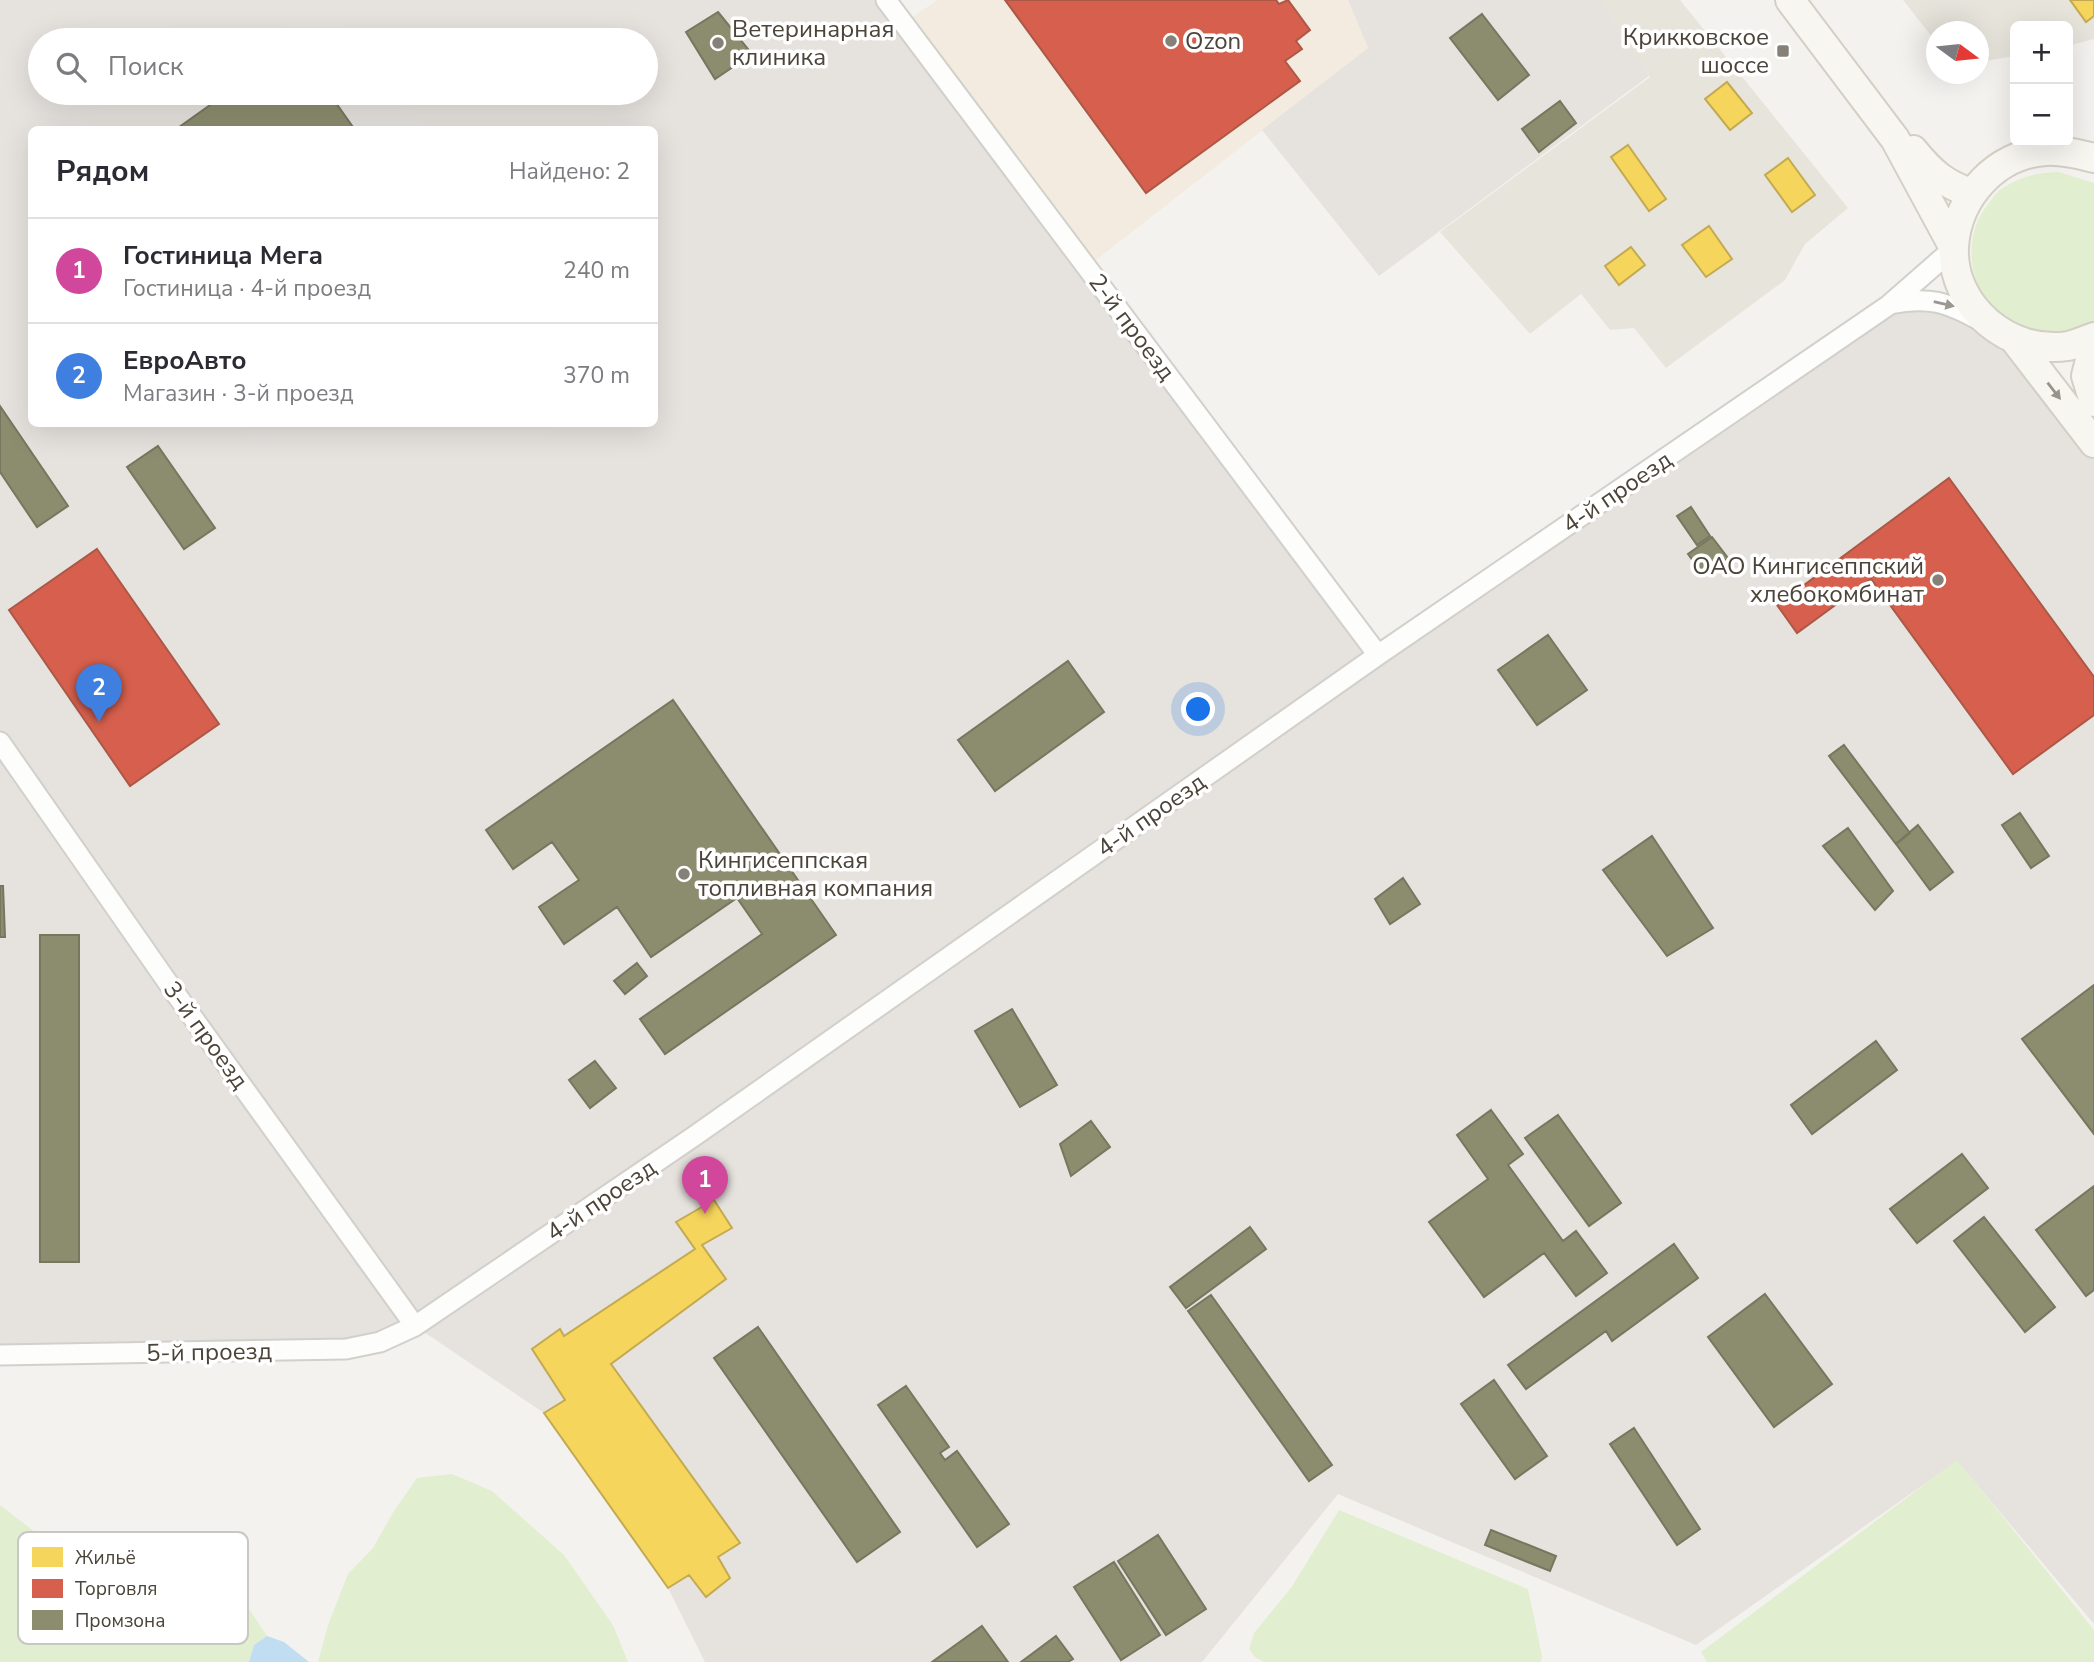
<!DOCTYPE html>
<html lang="ru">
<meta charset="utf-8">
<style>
body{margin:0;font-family:"Nunito Sans",sans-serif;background:#f2f2f3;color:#2b2b33}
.controls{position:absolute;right:21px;top:21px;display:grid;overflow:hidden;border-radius:10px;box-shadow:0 7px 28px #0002}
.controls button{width:63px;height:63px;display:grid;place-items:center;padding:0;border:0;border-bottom:2px solid #e1e1e2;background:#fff;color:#2b2b33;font:35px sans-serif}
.compass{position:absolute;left:1926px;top:21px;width:63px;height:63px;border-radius:50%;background:#fff;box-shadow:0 7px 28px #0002;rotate:105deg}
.you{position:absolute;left:1199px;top:710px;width:24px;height:24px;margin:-18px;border:5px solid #fff;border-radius:50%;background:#1a73e8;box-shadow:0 0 0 10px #1a73e833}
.badge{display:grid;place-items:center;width:46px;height:46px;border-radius:50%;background:#7c3aed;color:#fff;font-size:23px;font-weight:700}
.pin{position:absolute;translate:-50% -58px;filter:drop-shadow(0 2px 4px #0008)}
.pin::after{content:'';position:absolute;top:37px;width:24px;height:21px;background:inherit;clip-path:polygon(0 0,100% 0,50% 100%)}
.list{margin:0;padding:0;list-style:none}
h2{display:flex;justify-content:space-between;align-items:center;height:91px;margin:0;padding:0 28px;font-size:30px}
h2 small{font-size:23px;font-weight:400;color:#7c7c81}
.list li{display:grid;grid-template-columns:46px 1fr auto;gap:21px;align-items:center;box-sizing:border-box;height:105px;padding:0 28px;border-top:2px solid #e1e1e2}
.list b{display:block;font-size:26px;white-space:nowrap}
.list p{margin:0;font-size:23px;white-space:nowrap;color:#7c7c81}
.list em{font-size:23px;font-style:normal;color:#7c7c81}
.icon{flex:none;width:38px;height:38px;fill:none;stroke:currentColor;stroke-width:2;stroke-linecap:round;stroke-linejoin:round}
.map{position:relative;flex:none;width:2094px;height:1662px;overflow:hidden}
.search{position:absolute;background:#fff;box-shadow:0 7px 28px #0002;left:28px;top:28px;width:630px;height:77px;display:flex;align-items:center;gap:18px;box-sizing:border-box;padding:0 24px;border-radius:38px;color:#7c7c81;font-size:26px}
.panel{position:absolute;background:#fff;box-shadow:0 7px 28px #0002;left:28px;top:126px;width:630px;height:301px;border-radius:10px}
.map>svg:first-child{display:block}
.residential{fill:#e7e4dc}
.commercial{fill:#f3ebdf}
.industrial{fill:#e6e2de;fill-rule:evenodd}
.green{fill:#e1eecf}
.parking{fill:#e6e3df}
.water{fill:#c0ddf1}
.homes{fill:#f6d55c;stroke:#c3aa52;stroke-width:2}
.shops{fill:#d6604d;stroke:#ac5847;stroke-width:2}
.industry{fill:#8c8c6e;stroke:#78765e;stroke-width:2}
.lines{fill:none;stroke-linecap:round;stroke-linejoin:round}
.street-casing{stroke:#d2d0cb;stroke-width:23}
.secondary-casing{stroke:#d3cfc5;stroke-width:32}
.street{stroke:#fdfdfc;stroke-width:19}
.secondary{stroke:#f7f6f1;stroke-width:28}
.oneway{fill:#9b9791}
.oneway2{fill:#98948c}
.poi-dot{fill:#868178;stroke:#fff;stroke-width:2.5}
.labels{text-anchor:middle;stroke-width:7;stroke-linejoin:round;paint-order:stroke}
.poi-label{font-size:24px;fill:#4b4439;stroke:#fff;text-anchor:start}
.street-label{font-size:24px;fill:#4b4439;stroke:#fff}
.key{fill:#fff;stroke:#c9c7c4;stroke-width:2}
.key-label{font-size:19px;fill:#4b4439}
</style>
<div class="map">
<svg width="2094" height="1662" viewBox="0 0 2094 1662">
<rect width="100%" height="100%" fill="#f4f2ee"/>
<path class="residential" d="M1594,0H1680L1848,208L1805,244L1785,280L1666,368L1634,328L1610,330L1581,294L1530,334L1440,232L1650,77Z
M1903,0H2094V39L2068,46V26H2015V56L1979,62V32H1937L1936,42Z"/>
<path class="commercial" d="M937,0H1348L1368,48L1087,267L903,24Z"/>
<path class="industrial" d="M0,0H880L1378,655L1889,305L1972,306L2094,447V1624L1957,1461L1696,1645L1338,1494L1202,1662H705L668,1588L544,1413L415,1326L346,1349L0,1348ZM40,40H646V93H40ZM32,130H654V424H32Z
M1348,0H1600L1649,76L1379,276L1262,130L1368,48Z"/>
<path class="green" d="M2059,172L2094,183V325C2072,331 2049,338 2026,331C1974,314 1954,244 1989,203C1993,198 1997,191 2003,188C2021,176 2038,173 2059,172Z
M1957,1460L2094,1630V1662H1707L1701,1652Z
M452,1474L492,1491L564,1555L613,1625L628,1662H318L328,1625L348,1574L373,1548L394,1511L417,1478Z
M0,1505L70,1559L107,1569L150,1565L187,1566L218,1580L247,1606L267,1636L254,1645L249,1662H0Z
M1339,1510L1528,1589L1542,1656L1541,1662H1264L1255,1657L1249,1649L1254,1633L1291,1588Z"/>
<path class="parking" d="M0,0H149L181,40H40V93H122L77,129L32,130L31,167L19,177L0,151Z
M264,0H323L355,40H292Z
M329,93H396L425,129H355Z
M240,424H561L349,571L253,642L188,551L285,485Z"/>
<path class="water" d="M267,1636L284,1642L309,1662H249L254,1645Z"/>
<path class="homes" d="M2070,0H2094V16L2086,22Z
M1727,82L1752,113L1730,130L1705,99Z
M1628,145L1666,199L1649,211L1611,157Z
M1788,158L1815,195L1792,212L1765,175Z
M1709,226L1732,259L1706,277L1682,245Z
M1631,247L1645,265L1619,285L1605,266Z
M714,1200L732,1228L702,1245L726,1279L611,1364L740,1543L718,1557L730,1578L706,1597L689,1575L668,1588L544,1413L565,1400L532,1349L560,1329L564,1336L695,1249L676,1222Z"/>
<path class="shops" d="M1005,0H1276L1279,4L1288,0L1310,30L1296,41L1302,49L1285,61L1300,81L1146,193Z
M1949,478L2094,677V715L2013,774L1871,579L1797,633L1777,605Z
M97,549L219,724L130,786L9,610Z"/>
<path class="industry" d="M718,12L752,54L715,79L686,32Z
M1482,14L1529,75L1498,100L1450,38Z
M227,93H329L355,130H175Z
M1560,101L1576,123L1539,152L1522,129Z
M0,406L68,506L37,527L0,472Z
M158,446L215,528L184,549L127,467Z
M1691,507L1710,536L1697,545L1677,516Z
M1712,537L1728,558L1704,576L1688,554Z
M1548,635L1587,690L1537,725L1498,670Z
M1068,661L1104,712L995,791L958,740Z
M673,700L836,935L665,1054L640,1019L762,934L737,898L651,957L617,907L564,944L539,907L579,880L552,842L513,869L486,830Z
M1844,745L1910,833L1896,844L1829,756Z
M2020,813L2049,856L2031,868L2002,825Z
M1918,825L1953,872L1930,890L1896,844Z
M1848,828L1893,891L1875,910L1823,846Z
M1652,836L1713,928L1667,956L1603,870Z
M1403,878L1420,904L1390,924L1375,899Z
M0,886H3L5,937H0Z
M40,935H79V1262H40Z
M637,963L647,976L625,994L614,981Z
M2094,985V1134L2022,1039Z
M1012,1009L1057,1085L1020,1107L975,1031Z
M1876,1041L1897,1070L1812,1134L1791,1105Z
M595,1061L616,1088L590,1108L569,1080Z
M1491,1110L1523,1154L1508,1165L1563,1241L1576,1231L1607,1273L1576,1296L1544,1253L1484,1297L1429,1222L1488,1179L1457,1135Z
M1558,1115L1621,1203L1589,1226L1525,1138Z
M1091,1121L1110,1147L1071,1176L1060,1144Z
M1962,1154L1988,1188L1917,1243L1890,1209Z
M2094,1186V1290L2086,1296L2036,1230Z
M1984,1217L2055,1307L2025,1332L1954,1241Z
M1250,1227L1266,1249L1186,1308L1170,1287Z
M1674,1244L1698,1278L1612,1341L1606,1331L1526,1389L1508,1365Z
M1765,1294L1832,1384L1774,1427L1708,1337Z
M1211,1295L1332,1465L1309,1481L1188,1311Z
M758,1327L900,1532L857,1562L714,1358Z
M1494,1380L1547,1456L1515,1479L1461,1404Z
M906,1386L949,1447L940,1453L945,1460L957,1451L1009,1524L977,1547L878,1405Z
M1634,1428L1700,1529L1677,1545L1610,1444Z
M1491,1530L1556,1556L1550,1571L1485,1545Z
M1158,1535L1206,1609L1166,1635L1118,1561Z
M1114,1562L1160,1635L1121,1660L1074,1587Z
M982,1626L1008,1662H932Z
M1056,1636L1073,1659L1068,1662H1021Z"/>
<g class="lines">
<defs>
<path id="street" d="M886,0L1378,655
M1890,304C1929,296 1947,302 1981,321
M0,742L173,990L415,1326
M0,1355L346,1349L380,1342L415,1326L693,1137L1378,655L1889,305L1954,248"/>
<path id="secondary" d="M1790,0L1895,139L1954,248
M1913,150C1931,172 1944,184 1971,193
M2094,158C2079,154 2062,150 2046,151C1996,154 1957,197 1954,247C1951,307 2010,355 2068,346C2077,344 2086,340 2094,337
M2014,339L2094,443
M2094,344L2086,376L2094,402"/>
</defs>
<use href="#street" class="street-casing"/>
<use href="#secondary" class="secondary-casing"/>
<use href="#street" class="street"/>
<use href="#secondary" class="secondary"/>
</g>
<defs><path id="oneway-solid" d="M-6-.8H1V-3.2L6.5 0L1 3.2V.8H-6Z" transform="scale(1.75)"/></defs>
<use class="oneway" href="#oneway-solid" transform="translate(1944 304) rotate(13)"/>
<use class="oneway2" href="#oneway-solid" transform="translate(2054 391) rotate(52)"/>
<g class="poi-dot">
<circle cx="1171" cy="41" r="7"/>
<circle cx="718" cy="43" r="7"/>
<rect x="1776" y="44" width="14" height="14" rx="3.5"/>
<circle cx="1938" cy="580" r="7"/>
<circle cx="684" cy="874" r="7"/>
</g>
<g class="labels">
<g class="poi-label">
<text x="732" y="37">Ветеринарная<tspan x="732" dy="28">клиника</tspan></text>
<text x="1769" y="45" text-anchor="end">Крикковское<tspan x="1769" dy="28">шоссе</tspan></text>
<text x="1185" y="49">Ozon</text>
<text x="1924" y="574" text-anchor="end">ОАО Кингисеппский<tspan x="1924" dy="28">хлебокомбинат</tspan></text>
<text x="698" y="868">Кингисеппская<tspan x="698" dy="28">топливная компания</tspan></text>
</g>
<g class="street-label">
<text transform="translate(1132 327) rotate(53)" y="8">2-й проезд</text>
<text transform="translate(1617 492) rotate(-34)" y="8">4-й проезд</text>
<text transform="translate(1151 815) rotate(-35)" y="8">4-й проезд</text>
<text transform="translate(206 1035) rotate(54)" y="8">3-й проезд</text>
<text transform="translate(601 1200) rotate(-34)" y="8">4-й проезд</text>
<text transform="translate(209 1352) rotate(-1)" y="8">5-й проезд</text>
</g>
</g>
<rect x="18" y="1532" width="230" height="112" rx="10" class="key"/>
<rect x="32" y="1547" width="31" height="20" fill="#f6d55c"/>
<rect x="32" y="1579" width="31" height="19" fill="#d6604d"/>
<rect x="32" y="1610" width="31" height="20" fill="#8c8c6e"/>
<g class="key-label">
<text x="75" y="1564">Жильё</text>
<text x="75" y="1595">Торговля</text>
<text x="75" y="1627">Промзона</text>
</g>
</svg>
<div class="controls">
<button>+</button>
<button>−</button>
</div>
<svg class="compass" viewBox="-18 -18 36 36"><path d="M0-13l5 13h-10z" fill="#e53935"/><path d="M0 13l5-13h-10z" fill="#7c7c81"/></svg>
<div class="you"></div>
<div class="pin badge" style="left:705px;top:1214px;background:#d1479c">1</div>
<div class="pin badge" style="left:99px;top:722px;background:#3f7fe0">2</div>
<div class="search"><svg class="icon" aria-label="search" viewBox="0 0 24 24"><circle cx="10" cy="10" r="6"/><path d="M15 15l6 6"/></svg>Поиск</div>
<section class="panel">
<h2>Рядом<small>Найдено: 2</small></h2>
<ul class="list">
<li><span class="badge" style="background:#d1479c">1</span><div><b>Гостиница Мега</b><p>Гостиница · 4-й проезд</p></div><em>240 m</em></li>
<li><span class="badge" style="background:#3f7fe0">2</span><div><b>ЕвроАвто</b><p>Магазин · 3-й проезд</p></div><em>370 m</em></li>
</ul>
</section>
</div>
